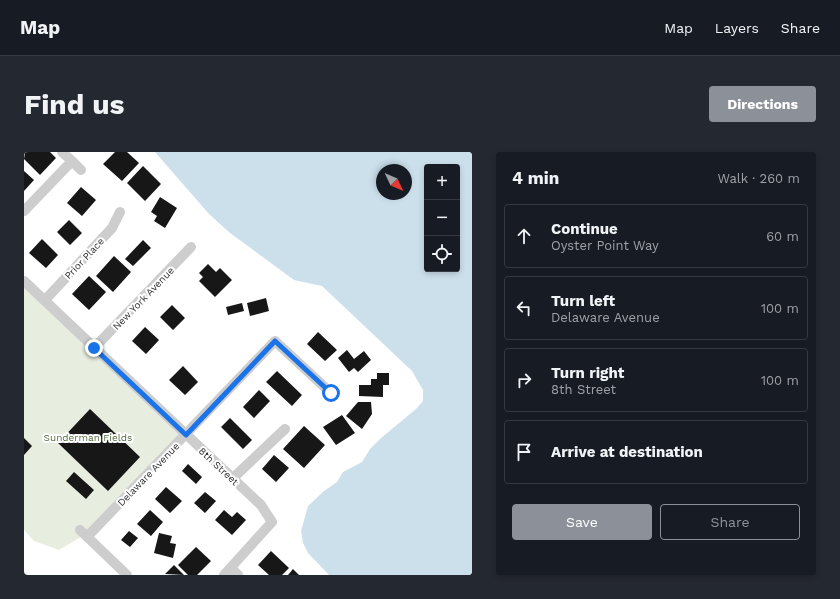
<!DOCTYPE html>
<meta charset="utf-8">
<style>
body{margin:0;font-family:"Work Sans",sans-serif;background:#242831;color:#f1f3f6}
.controls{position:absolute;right:12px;top:12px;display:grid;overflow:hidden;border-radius:4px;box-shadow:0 2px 6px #0003}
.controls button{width:36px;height:36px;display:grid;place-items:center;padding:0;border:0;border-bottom:1px solid #363941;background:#171b24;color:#f1f3f6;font:20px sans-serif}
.compass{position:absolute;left:352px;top:12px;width:36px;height:36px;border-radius:50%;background:#171b24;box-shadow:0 2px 6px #0003;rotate:134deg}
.stop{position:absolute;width:12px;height:12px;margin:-9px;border:3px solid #1a73e8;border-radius:50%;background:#fff}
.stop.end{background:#1a73e8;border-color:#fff;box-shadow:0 1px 4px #0008}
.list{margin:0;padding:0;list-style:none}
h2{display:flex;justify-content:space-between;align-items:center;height:52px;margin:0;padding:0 16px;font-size:17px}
h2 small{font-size:13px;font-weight:400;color:#9ea1a6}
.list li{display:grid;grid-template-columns:26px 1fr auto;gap:12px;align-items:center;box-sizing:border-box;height:64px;margin:0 8px 8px;padding:0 8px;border:1px solid #363941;border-radius:4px}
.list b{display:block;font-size:15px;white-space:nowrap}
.list p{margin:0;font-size:13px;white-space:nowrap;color:#9ea1a6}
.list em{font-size:13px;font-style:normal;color:#9ea1a6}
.actions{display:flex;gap:8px;padding:12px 16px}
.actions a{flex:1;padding:9px 0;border:1px solid #8c9099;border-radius:4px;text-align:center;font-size:14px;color:#8c9099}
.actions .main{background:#8c9099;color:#fff}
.icon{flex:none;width:22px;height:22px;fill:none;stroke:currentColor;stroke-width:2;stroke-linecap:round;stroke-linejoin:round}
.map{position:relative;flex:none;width:448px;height:423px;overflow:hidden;border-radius:4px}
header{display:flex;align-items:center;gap:24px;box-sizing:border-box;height:56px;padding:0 20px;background:#171b24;border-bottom:1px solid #363941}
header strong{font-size:19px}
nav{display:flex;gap:22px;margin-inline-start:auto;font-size:14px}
.intro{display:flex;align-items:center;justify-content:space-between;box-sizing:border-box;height:96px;padding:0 24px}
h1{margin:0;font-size:28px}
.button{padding:10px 18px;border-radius:4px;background:#8c9099;color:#fff;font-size:14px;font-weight:700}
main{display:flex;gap:24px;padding:0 24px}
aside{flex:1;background:#171b24;border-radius:4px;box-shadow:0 2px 6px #0003}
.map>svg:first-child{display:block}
.green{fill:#e7eddf}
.water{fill:#cce0ec;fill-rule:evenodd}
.building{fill:#171717}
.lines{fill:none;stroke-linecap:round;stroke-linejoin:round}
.minor{stroke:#cdcdcd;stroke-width:10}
.route{stroke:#1a73e8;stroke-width:5}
.labels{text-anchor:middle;stroke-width:4;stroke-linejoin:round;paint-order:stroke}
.street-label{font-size:10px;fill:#303030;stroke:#fff}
.park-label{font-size:10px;fill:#546c3e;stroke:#fff}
</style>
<header>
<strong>Map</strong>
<nav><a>Map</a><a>Layers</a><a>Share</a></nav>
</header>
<div class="intro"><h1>Find us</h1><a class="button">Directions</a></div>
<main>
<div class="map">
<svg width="448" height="423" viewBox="0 0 448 423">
<rect width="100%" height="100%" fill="#fff"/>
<path class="green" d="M0,132L156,282L62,382L35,398L10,389L0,378Z"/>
<path class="water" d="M131,0H448V423H305L284,401L279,391L277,379L284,354L300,339L313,330L319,320L338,310L346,297L357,286L392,257L399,249V238L388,219L298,134L270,128L206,81L185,62ZM403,15H433V117H403ZM358,18H382V42H358Z"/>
<path class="building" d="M1,0H26L32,6L16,23L0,7Z
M91,0H103L115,11L98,29L79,12Z
M119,14L137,32L121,49L103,31Z
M0,19L10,28L0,39Z
M57,35L72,48L58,64L43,51Z
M136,45L153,56L141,76L130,69L133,64L127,60Z
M45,68L58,81L46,93L33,80Z
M18,87L34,103L22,116L5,101Z
M119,88L127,96L109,114L101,107Z
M90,104L107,120L89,140L72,124Z
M184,112L192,120L196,116L208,128L191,145L175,129L179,125L175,121Z
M65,124L82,140L65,158L48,142Z
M242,146L245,159L226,164L223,151Z
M218,151L220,159L204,163L202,155Z
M148,153L161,166L149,178L136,165Z
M121,175L135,188L122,202L108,189Z
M294,180L313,198L301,209L283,192Z
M323,198L330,207L340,199L347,208L334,220L330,216L325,220L314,206Z
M159,214L174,230L161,243L145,228Z
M253,219L278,243L268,254L242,230Z
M353,221H365V233H359V245L335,244V233H347V227H353Z
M235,238L246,249L230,266L219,255Z
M334,250H347L348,262L338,277L322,264Z
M66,257L116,305L84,339L34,291Z
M318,263L331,281L312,293L299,275Z
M206,266L228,288L219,297L197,275Z
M280,274L301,293L280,316L259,297Z
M0,286L8,294L0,303Z
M250,303L265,316L252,330L238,317Z
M164,312L178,325L172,332L158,319Z
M50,320L70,338L62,347L42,329Z
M142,335L158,349L146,361L131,347Z
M181,340L192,349L181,361L170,351Z
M126,358L139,370L127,384L113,372Z
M200,358L208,365L213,360L222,368L208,383L191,368Z
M105,379L114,386L106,395L97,388Z
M135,381L148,384L146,391L152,392L149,406L130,401Z
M172,395L187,409L173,423H164L154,413Z
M247,399L265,416L258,423H245L234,413Z
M150,413L160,423L141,422Z
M269,417L275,423H264Z"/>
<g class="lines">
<path class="minor" d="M38,0L48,9
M0,59L48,9L57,18
M0,129L237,353L248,370L200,423
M21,148L88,76L96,60
M70,196L167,95
M208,327L261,277
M56,378L103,423
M63,385L251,189L307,241
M207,416L214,423"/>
</g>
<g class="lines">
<path class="route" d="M70,196L162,283L251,189L307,241"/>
</g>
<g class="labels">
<g class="street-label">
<text transform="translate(60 106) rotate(-47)" y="4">Prior Place</text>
<text transform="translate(119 146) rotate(-46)" y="4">New York Avenue</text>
<text transform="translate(195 314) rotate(43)" y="4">8th Street</text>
<text transform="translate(124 322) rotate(-46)" y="4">Delaware Avenue</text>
</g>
<g class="park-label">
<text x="64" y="289">Sunderman Fields</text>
</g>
</g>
</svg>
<div class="controls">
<button>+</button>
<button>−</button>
<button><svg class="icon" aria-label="locate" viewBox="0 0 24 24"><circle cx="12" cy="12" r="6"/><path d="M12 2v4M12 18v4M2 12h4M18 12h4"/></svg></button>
</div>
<svg class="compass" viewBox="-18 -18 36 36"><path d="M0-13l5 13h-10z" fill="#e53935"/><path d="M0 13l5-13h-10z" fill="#9ea1a6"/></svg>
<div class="stop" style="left:307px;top:241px"></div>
<div class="stop end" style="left:70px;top:196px"></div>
</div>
<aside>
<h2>4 min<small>Walk · 260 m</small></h2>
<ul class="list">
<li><svg class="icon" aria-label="ahead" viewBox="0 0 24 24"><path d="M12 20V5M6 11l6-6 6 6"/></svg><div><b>Continue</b><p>Oyster Point Way</p></div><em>60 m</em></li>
<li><svg class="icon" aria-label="left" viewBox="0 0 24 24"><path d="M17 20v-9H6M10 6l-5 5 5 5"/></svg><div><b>Turn left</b><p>Delaware Avenue</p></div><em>100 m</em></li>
<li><svg class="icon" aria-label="right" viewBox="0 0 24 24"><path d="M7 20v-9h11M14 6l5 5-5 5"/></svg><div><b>Turn right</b><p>8th Street</p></div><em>100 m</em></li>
<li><svg class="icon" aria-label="arrive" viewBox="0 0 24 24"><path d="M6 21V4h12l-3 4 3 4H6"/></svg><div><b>Arrive at destination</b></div></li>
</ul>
<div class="actions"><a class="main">Save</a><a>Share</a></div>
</aside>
</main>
